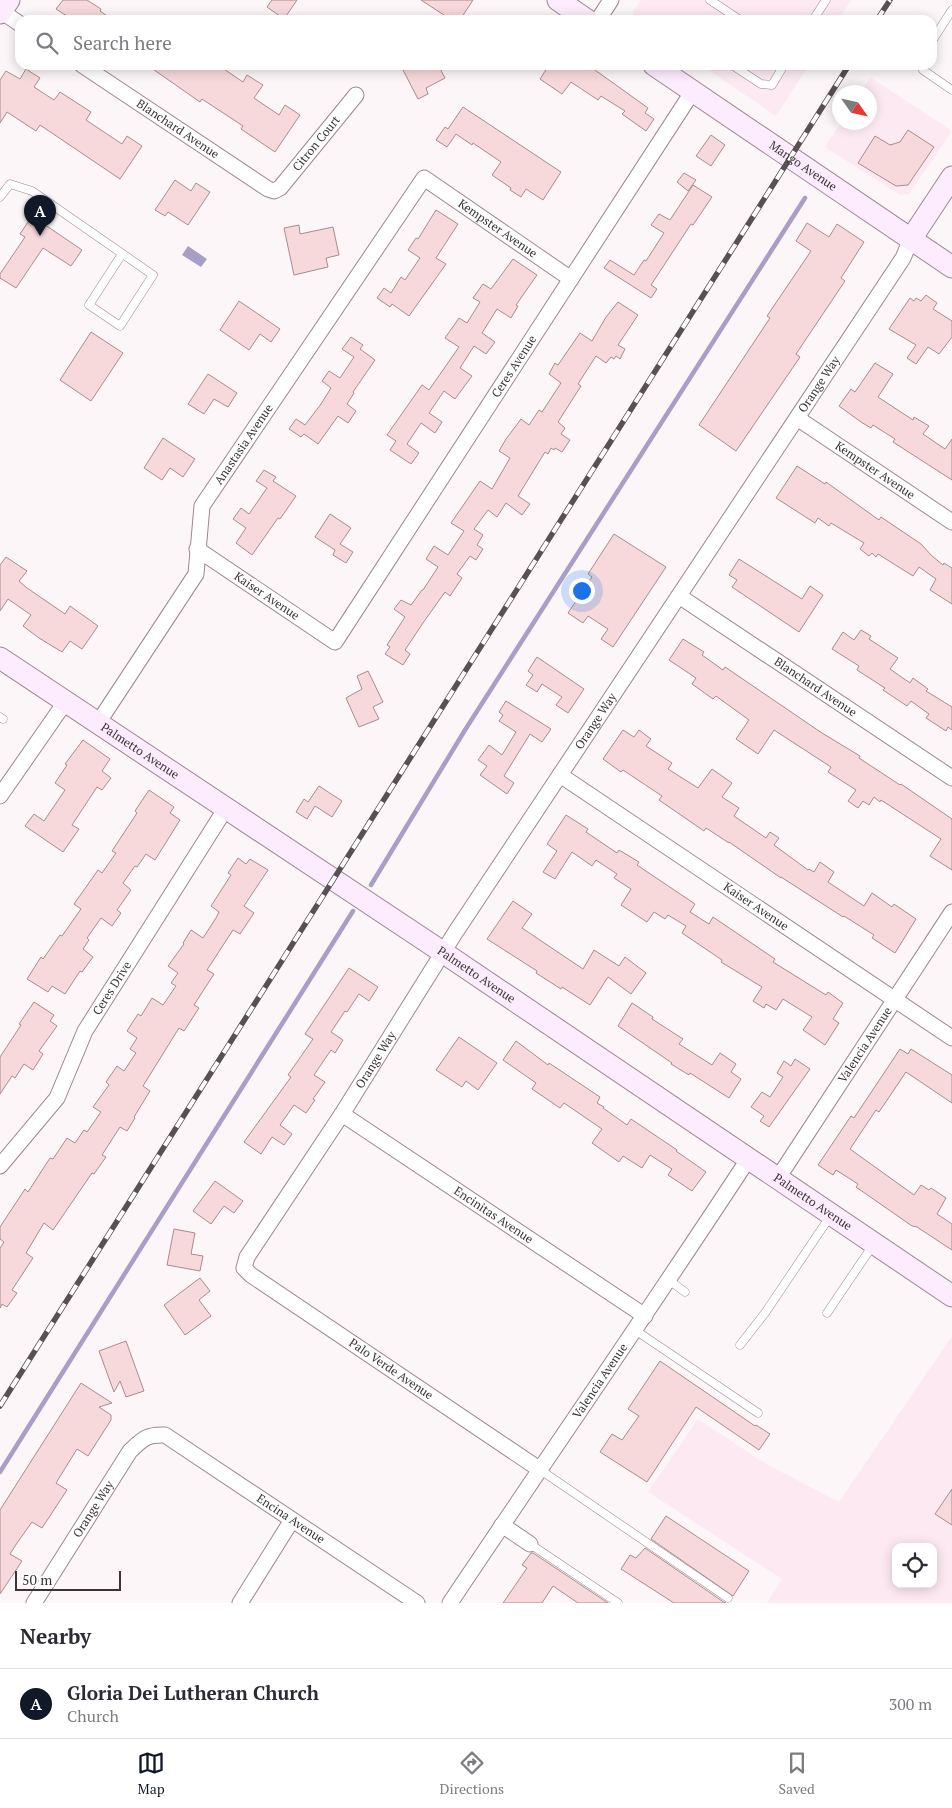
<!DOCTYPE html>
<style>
body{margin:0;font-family:"PT Serif",serif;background:#f2f2f3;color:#2b2b33}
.controls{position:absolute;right:15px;bottom:15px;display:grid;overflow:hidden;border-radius:10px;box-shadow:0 2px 12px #0003}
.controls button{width:45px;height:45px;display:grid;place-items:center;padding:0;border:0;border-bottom:1px solid #e1e1e2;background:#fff;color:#2b2b33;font:25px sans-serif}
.compass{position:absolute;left:832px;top:85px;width:45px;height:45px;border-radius:50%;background:#fff;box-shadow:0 2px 12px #0003;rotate:124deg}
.scale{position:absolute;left:15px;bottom:12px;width:106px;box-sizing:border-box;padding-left:5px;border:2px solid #3c3237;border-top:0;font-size:14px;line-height:18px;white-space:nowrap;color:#3c3237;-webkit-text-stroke:4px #fff;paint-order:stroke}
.you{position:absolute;left:581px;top:590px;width:18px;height:18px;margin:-12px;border:4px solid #fff;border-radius:50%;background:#1a73e8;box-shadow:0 0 0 8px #1a73e833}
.badge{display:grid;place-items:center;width:32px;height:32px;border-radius:50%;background:#111827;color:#fff;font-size:16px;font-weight:700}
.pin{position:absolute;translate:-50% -41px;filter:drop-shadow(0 1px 2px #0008)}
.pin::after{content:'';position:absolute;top:26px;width:18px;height:15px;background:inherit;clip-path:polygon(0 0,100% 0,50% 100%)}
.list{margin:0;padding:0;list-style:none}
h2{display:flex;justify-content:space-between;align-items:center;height:65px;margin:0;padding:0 20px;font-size:21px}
h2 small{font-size:16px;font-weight:400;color:#7c7c81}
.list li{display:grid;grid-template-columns:32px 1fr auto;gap:15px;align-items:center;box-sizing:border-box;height:70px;padding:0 20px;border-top:1px solid #e1e1e2}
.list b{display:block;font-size:19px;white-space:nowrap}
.list p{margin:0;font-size:16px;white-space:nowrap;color:#7c7c81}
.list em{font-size:16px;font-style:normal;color:#7c7c81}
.icon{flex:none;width:28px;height:28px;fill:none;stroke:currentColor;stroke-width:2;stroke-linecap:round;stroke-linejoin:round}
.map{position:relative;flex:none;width:952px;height:1603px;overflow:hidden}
.search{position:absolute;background:#fff;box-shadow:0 2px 12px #0003;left:15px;right:15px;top:15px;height:55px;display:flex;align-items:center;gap:12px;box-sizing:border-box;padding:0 18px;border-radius:15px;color:#7c7c81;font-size:19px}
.sheet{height:135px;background:#fff}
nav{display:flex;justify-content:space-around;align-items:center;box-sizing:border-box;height:70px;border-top:1px solid #e1e1e2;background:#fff;font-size:14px;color:#7c7c81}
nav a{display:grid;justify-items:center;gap:2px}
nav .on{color:#111827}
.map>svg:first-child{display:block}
.built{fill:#fde9f2;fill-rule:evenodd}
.water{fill:#a89fc6}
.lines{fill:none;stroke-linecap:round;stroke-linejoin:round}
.stream{stroke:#a89fc6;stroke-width:4.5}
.building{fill:#f7d9db;stroke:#a88c8e}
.lane-casing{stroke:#9e8692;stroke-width:9}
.street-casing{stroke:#9e8692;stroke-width:17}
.secondary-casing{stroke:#9e8692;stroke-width:23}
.lane{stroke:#fff;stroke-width:8}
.street{stroke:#fff;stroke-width:15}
.secondary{stroke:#fcecfe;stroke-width:21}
.rail-casing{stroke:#595055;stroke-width:5.5}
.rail{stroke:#fff;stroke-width:4;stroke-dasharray:11;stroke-linecap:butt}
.labels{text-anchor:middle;stroke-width:4.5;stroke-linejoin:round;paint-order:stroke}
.street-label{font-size:12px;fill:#3c3237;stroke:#fff}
</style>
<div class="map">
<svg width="952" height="1603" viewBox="0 0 952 1603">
<rect width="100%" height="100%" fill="#fcf6f9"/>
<path class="built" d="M641,0H851L838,20H636L633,12Z
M701,65H809L776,116Z
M870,77L952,131L909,194L900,195L825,147L841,123L870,122V92H861Z
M952,1336V1603H767L782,1579L648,1492L698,1419L766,1464L839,1502ZM896,1547H933V1584H896Z"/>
<path class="water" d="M188,246L207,259L201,267L182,255Z"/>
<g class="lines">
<path class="stream" d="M371,885L465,730L805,198
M0,1472L353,911"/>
</g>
<path class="building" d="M63,0H87L101,9L100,11L113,20H73L56,9Z
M272,0H297L284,19L267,7Z
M421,0H473L460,20L452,15L450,19Z
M147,65H218L243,82L247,75L263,85L254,98L279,115L285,105L300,115L275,152L241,129L243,126L202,99L200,102Z
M413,65H438L445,78L426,88L428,94L418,99L403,70Z
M549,65H578L585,70L588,65L648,108L645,113L654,119L646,131L622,114L625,111L601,96L598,100L571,82L562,94L540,79Z
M26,69L40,78L34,87L54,100L60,92L91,112L86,120L122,144L127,136L142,146L120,179L40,125L36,131L7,112L0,123V80L6,71L20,79Z
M463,107L561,172L543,200L526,189L521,197L510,190L511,188L492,175L501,162L473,143L472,145L456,134L447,147L436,140L445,127L448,129Z
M908,130L934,147L908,185L896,186L858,163L875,136L890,145L900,142Z
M711,135L725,145L711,166L696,156Z
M684,173L696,180L688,191L677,182Z
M175,180L191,191L196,183L210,192L188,225L168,212L165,216L155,210Z
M693,185L712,197L693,225L691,224L651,285L657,289L651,298L604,268L610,260L634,275L644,260L646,261L664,233L651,225L659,214L670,220Z
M436,210L458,224L436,258L446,264L409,316L392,304L390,307L377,298L384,288L391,293L401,277L405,280L420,258L408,250L416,238L418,239Z
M32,216L82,250L71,266L43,248L16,288L0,278V274L25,237L20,234Z
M807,223L829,237L837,224L864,242L841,278L845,281L796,354L800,357L736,451L699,425L770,318L767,316L811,251L796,241Z
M299,225L300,234L333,227L339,255L326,258L328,267L294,275L284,228Z
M513,259L537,275L516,305L518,306L511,318L497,309L482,333L495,342L486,354L474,346L460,368L472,376L455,399L444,391L429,413L442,422L435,433L421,423L407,444L419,453L411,464L390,450L396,441L387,435L422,385L429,390L459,347L445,338L459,318L467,323L480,302L473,298L483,284L491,289Z
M926,295L937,303L933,309L952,321V337L939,354L928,347L916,364L907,358L916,345L889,329L910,298L914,301L916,298L921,301Z
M239,301L280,329L271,342L260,334L249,350L220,330Z
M618,302L638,315L618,345L625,349L620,359L616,356L614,359L611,357L606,363L596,356L578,384L581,386L558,422L565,428L561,434L570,440L562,452L555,448L554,450L551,448L548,454L545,452L518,496L530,504L522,515L506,503L497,517L488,510L474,529L483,535L477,545L483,549L476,560L470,556L457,574L462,578L450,596L445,592L423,623L405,650L410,654L403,665L385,654L390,647L387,645L405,617L394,609L401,600L411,605L422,590H423L438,567L426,559L434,546L448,555L464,531L451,523L480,481L492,489L510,458L499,451L506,439L521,419L529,425L539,410L542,412L561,383L549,374L555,363L558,365L580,333L592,341L606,317Z
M91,332L123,353L91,401L60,380Z
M351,337L363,345L360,349L375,360L353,392L354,393L347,404L356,411L348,423L338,416L318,444L304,434L301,437L289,429L296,419L305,425L321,404L331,388L322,381L329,371L340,378L354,357L342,349Z
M875,363L893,374L878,397L913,420L914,417L929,426L923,434L945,449L952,439V480L893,442L895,439L873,425L871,428L861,422L839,406L851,389L855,392Z
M208,374L237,393L228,407L214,399L204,414L188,404Z
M163,438L195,459L183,477L170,468L162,480L144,468Z
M797,466L825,484L826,482L879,520L881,517L921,544L932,556L943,565L944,563L952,568V604L930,590L936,579L919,567L913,576L878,554L876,557L872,553L869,556L860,549L864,543L831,523L829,526L818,518L815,523L776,498Z
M264,470L276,477L273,481L296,496L280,519L278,518L252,555L236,543L246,528L233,519L241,508L249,514L267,488L256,481Z
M330,514L351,528L340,544L353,552L346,563L333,555L335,550L315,537Z
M614,534L666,567L613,647L601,639L608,629L588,616L583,623L568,613L592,577L588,574Z
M6,557L27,571L19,581L27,588L65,614L70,606L98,626L82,649L70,641L62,652L39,638L23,626L31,615L8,599L0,611V565Z
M739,559L802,599L810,586L823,595L799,632L732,587L737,580L729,575Z
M861,630L871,636L869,639L898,658L890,669L910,683L913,678L928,689L926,691L952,707V730L948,727L946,731L926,718L929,714L911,701L907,706L883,690L885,688L857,670L859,666L832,649L843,632L854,640Z
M683,639L704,652L702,655L723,670L725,667L822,733L860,756L859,758L900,785L901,784L952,819V870L930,856L941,839L881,800L880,802L874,797L869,805L863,801L858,808L848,801L856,790L828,772L831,767L774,730L758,754L736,739L749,720L716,696L713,699L692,684L696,678L669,660Z
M537,657L584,689L568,713L556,705L562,697L542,684L537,692L526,685L533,675L528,671Z
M368,671L383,702L373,707L379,719L359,727L346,698L362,689L357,676Z
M506,701L551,729L542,742L530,734L504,776L514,783L507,794L480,775L487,766L478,760L489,745L502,755L516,732L499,721L503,715L499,712Z
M623,730L634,737L639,730L651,739L646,746L672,763L668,769L698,788L712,769L732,783L722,797L739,808L734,816L766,838L770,832L779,838L774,845L808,870L809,869L814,872L820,862L834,872L828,882L864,906L872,893L892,907L894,904L916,919L895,953L872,938L874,935L844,916L843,917L781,877V878L729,842V843L706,828L704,831L659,800L662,796L623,770L621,772L603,759Z
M83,740L110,759L102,771L111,778L102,790L97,787L72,825L79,829L63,852L25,826L34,814L44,821L65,790L55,783L67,765L65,764Z
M319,786L342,801L332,817L315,806L307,819L296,812L304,799L308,802Z
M149,790L174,807L170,813L180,820L155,860L146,854L137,867L135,866L123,883L131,890L117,910L121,913L112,926L101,918L87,938L89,940L83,949L93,957L82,972L80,971L65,994L52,986L48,992L27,979L41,957L43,959L60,935L62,936L81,909L74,904L98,870L102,873L116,853L112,851L137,813L135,811Z
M566,815L588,829L586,832L617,853L619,850L639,862L637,865L695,904L690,912L709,924L713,917L775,959L773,962L826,995L828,992L843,1003L833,1019L839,1023L825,1045L803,1030L812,1017L783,999L776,1010L766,1004L764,1008L753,1001L762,987L721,962L722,960L682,933L686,926L668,915L665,919L654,912L647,922L621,905L631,889L614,878L617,874L596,860L592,866L572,852L555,879L543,872L557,851L547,844Z
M238,858L246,864L250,859L268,870L244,906L254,913L240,934L233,930L207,970L214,974L194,1005L199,1008L184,1031L179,1028L143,1086L150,1091L134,1117L135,1118L127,1131L120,1127L102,1155L106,1157L94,1174L92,1173L53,1230L44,1223L26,1253L33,1258L12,1290L17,1293L7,1307L2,1304L0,1308V1248L4,1242L0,1239V1227L25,1189L28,1192L50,1158L53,1159L67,1138L75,1143L84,1130L87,1132L101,1112L93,1107L109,1085L106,1082L117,1066L124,1071L136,1053L130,1049L137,1038L127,1031L138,1014L141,1016L152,998L163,1005L176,986L171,983L178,973L168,966L184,944L183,943L191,930L203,938L216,918L219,912L211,906L231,875L228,873Z
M513,901L532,914L522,928L583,969L594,950L619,966L625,957L646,973L631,994L608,977L590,1005L562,987L561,989L536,973L537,971L487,939Z
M349,968L378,987L369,1001L359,994L347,1012L345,1011L331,1032L343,1040L335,1053L331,1050L314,1075L325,1082L313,1099L315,1100L306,1113L294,1105L280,1125L292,1134L284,1145L272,1137L261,1154L244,1142L291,1077L288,1075L313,1039L305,1034Z
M34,1002L54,1015L50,1021L57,1026L39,1051L43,1054L33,1070L24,1064L15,1078L12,1076L0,1094V1057L21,1025L19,1024Z
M632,1003L653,1017L652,1019L683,1039L679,1044L712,1065L720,1053L736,1064L731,1072L741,1079L729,1098L690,1073L689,1075L671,1064L672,1063L618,1026Z
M459,1037L497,1063L478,1090L466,1081L462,1087L436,1070Z
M516,1041L548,1065L549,1063L600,1097L597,1103L604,1107L603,1108L627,1125L631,1119L677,1150L676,1151L706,1172L692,1191L668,1175L672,1169L650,1155L642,1168L623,1156L619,1162L592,1143L602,1129L564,1103L560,1108L532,1089L536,1083L503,1060Z
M900,1049L908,1054L911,1049L952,1075V1103L906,1072L879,1112L876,1110L850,1149L914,1195L921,1185L929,1190L931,1188L946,1198L937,1214L952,1224V1250L917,1227L912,1226L856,1187L858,1184L836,1170L833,1175L818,1165L851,1116L854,1118Z
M795,1059L810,1069L769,1127L760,1121L764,1116L751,1107L762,1092L770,1097L783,1077L777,1073L784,1061L791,1066Z
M215,1181L243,1201L234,1213L224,1206L211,1224L193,1211Z
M174,1229L195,1233L191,1254L203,1256L200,1271L167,1265Z
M200,1278L210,1291L199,1300L211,1316L185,1335L164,1305Z
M126,1341L144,1391L126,1397L120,1381L114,1392L99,1351Z
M660,1361L755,1426L756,1425L770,1434L759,1450L696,1407L647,1482L600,1452L612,1434L622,1440L639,1416L628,1409Z
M81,1383L112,1403L99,1407L111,1415V1420L88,1456L77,1449L56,1483L67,1490L42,1528L32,1522L17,1543L10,1554L22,1561L0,1594V1510Z
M952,1489V1525L935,1514Z
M666,1516L749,1571L733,1596L651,1539Z
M645,1548L725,1603H726H674L621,1569L630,1555L636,1558Z
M531,1553H533L608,1603H578L553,1586L542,1603H503L527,1568L522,1565Z"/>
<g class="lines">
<defs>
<path id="lane" d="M710,0L740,20
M813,20L826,0
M932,41L952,10
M732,65L761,84L772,85L784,65
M921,65L923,70L952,90
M0,197L10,184L32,191L153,275L120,326L89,305L122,254
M0,717L3,719
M669,1280L685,1292
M827,1313L873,1245
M635,1330L758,1413
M740,1345L765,1313L831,1215
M539,1469L728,1598
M530,1544L618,1603"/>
<g id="street">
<path d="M1,11L20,24"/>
<path d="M598,20L611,0"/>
<path id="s1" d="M82,65L268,189L274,191L280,188L356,95"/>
<path id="s2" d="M797,418L952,522"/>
<path id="s3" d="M197,549L335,642L693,91"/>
<path id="s4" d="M679,596L952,778"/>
<path id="s5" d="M98,723L196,574L202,506L424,178L571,279"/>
<path id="s6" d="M560,775L952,1038"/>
<path d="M0,796L66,701"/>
<path id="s7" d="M342,1114L645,1316"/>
<path id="s8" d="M0,1166L57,1098L85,1031L226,808"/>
<path id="s9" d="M778,1178L952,912"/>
<path id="s10" d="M539,1469L251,1275L244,1268L247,1257L342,1114L455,933L903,258L911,239"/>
<path d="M502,1525L530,1544"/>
<path id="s11" d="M34,1603L130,1451C143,1439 147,1434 165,1435L417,1603"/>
<path d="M240,1603L292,1520"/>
<path id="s12" d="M450,1603C549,1455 651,1308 749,1158"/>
</g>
<g id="secondary">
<path d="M558,0L587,20"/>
<path d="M0,13L9,0"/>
<path id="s13" d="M654,65L952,267"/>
<path d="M911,239L952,177"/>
<path id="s14" d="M0,658L444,953L952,1296"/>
</g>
</defs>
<use href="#lane" class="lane-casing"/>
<use href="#street" class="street-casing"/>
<use href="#secondary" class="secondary-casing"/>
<use href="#lane" class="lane"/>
<use href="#street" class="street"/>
<use href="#secondary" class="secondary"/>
<defs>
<path id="rail" d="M877,20L890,0
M0,1406L849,65"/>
</defs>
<use href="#rail" class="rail-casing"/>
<use href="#rail" class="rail"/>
</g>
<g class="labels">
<g class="street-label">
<text dy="4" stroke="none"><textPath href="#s1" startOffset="115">Blanchard Avenue</textPath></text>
<text dy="4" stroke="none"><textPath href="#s1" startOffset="294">Citron Court</textPath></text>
<text dy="4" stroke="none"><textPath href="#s13" startOffset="180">Mango Avenue</textPath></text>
<text dy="4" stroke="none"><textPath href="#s5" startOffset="732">Kempster Avenue</textPath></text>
<text dy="4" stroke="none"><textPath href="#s3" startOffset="495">Ceres Avenue</textPath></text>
<text dy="4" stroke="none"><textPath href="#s10" startOffset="1412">Orange Way</textPath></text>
<text dy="4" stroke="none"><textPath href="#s5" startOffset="321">Anastasia Avenue</textPath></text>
<text dy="4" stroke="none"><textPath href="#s2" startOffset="94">Kempster Avenue</textPath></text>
<text dy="4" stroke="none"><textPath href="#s3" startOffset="84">Kaiser Avenue</textPath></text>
<text dy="4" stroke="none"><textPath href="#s4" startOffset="164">Blanchard Avenue</textPath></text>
<text dy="4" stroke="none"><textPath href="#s10" startOffset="1008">Orange Way</textPath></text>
<text dy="4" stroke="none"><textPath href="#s14" startOffset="168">Palmetto Avenue</textPath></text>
<text dy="4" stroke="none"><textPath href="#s6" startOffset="236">Kaiser Avenue</textPath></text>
<text dy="4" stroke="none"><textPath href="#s14" startOffset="572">Palmetto Avenue</textPath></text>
<text dy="4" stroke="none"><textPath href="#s8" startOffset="212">Ceres Drive</textPath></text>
<text dy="4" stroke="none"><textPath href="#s9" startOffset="159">Valencia Avenue</textPath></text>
<text dy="4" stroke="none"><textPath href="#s10" startOffset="604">Orange Way</textPath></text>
<text dy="4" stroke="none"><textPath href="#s14" startOffset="978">Palmetto Avenue</textPath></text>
<text dy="4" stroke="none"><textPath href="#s7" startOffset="182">Encinitas Avenue</textPath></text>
<text transform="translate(391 1369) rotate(34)" y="4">Palo Verde Avenue</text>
<text dy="4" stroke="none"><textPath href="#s12" startOffset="268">Valencia Avenue</textPath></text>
<text dy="4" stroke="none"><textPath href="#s11" startOffset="111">Orange Way</textPath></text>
<text dy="4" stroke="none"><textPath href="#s11" startOffset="371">Encina Avenue</textPath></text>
</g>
</g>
</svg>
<div class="controls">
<button><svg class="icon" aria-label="locate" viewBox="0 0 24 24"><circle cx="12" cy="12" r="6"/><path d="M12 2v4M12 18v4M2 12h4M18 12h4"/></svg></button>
</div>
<svg class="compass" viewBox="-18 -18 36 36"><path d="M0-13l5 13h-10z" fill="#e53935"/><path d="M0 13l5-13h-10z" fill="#7c7c81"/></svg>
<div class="scale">50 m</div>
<div class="you"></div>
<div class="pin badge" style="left:40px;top:236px">A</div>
<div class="search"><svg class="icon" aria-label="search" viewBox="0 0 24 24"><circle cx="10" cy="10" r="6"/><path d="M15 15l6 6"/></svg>Search here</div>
</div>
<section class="sheet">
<h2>Nearby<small></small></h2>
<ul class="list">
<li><span class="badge">A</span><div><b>Gloria Dei Lutheran Church</b><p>Church</p></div><em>300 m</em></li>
</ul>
</section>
<nav>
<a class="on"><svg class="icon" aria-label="map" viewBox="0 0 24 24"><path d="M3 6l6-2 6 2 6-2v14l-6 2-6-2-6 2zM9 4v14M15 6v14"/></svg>Map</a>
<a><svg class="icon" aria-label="directions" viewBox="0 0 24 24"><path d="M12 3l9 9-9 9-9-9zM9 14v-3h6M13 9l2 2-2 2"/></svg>Directions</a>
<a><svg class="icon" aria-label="saved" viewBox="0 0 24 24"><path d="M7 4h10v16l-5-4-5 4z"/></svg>Saved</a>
</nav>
